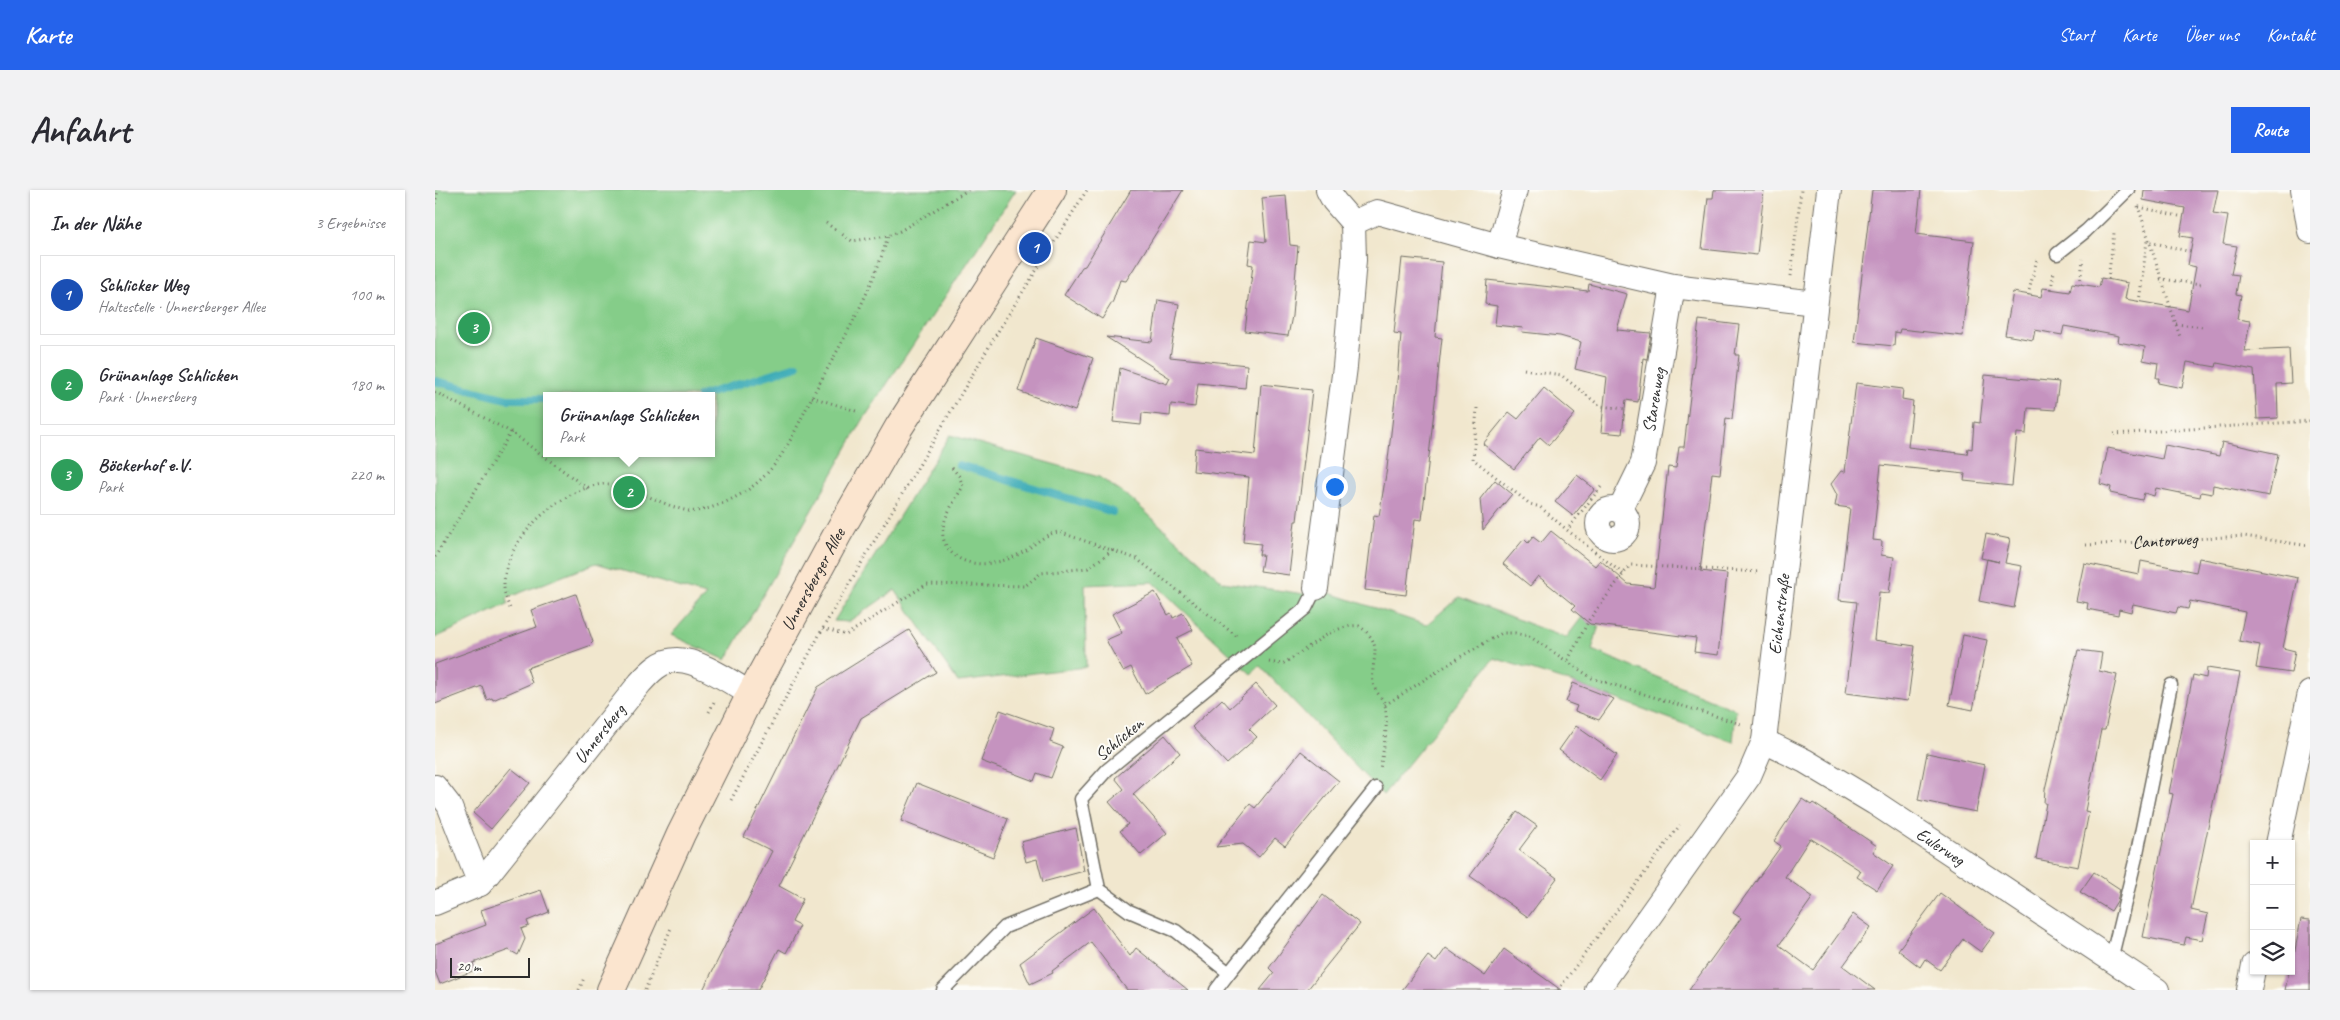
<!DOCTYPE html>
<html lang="de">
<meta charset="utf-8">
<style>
body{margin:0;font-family:Caveat,sans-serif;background:#f2f2f3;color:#2b2b33}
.controls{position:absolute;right:15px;bottom:15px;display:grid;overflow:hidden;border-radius:0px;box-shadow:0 1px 4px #0004}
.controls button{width:45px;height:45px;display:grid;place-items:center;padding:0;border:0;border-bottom:1px solid #e1e1e2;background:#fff;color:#2b2b33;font:25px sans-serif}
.scale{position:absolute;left:15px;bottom:12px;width:80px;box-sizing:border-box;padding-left:5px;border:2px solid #2b2b2b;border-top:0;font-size:14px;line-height:18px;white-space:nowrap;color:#2b2b2b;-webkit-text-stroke:4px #fdfcf7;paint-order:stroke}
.you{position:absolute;left:899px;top:296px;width:18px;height:18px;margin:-12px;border:4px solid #fff;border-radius:50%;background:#1a73e8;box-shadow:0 0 0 8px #1a73e833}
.badge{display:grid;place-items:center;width:32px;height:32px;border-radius:50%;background:#2563eb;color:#fff;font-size:16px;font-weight:700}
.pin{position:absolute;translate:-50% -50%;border:2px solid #fff;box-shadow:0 1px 5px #0006}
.popup{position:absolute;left:108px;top:202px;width:172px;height:65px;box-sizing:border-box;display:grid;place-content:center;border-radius:0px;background:#fff;filter:drop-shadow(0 1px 4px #0005);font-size:16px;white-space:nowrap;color:#7c7c81}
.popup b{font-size:19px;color:#2b2b33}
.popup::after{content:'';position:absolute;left:50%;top:100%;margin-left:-10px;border:10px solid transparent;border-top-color:#fff}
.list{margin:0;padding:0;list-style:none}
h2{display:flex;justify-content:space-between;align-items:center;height:65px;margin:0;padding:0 20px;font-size:21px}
h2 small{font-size:16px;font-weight:400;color:#7c7c81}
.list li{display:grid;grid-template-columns:32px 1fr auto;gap:15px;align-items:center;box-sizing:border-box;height:80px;margin:0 10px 10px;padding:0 10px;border:1px solid #e1e1e2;border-radius:0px}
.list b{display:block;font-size:19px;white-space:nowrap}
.list p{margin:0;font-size:16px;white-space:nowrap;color:#7c7c81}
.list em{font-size:16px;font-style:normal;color:#7c7c81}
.icon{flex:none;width:28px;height:28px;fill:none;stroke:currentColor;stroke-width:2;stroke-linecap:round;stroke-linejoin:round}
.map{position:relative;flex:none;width:1875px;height:800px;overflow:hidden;border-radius:0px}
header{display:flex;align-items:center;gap:30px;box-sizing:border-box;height:70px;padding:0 25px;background:#2563eb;color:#fff}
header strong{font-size:24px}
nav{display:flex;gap:28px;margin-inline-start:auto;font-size:18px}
.intro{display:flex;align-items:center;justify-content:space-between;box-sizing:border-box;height:120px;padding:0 30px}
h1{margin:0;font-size:35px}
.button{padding:12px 22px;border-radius:0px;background:#2563eb;color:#fff;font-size:18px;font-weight:700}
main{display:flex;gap:30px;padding:0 30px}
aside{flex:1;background:#fff;border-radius:0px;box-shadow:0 1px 4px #0004}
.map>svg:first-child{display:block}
.green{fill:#85cd89;stroke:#587c5a;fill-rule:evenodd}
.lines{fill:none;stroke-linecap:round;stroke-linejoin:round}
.stream{stroke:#3cacb7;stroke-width:8}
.building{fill:#c593bf}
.service-casing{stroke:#706d64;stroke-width:15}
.minor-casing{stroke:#706d64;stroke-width:26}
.secondary-casing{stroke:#706d64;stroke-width:30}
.path{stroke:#706d64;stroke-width:3;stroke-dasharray:1 4;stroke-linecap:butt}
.service{stroke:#fff;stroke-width:12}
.minor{stroke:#fff;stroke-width:24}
.secondary{stroke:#fbe5cf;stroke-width:28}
.labels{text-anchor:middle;stroke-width:4;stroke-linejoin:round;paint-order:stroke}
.street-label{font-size:18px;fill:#2b2b2b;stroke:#fdfcf7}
</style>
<header>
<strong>Karte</strong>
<nav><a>Start</a><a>Karte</a><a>Über uns</a><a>Kontakt</a></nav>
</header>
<div class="intro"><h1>Anfahrt</h1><a class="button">Route</a></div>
<main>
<aside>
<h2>In der Nähe<small>3 Ergebnisse</small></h2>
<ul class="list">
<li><span class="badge" style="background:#1a4fb4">1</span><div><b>Schlicker Weg</b><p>Haltestelle · Unnersberger Allee</p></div><em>100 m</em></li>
<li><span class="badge" style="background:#2e9e5b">2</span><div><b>Grünanlage Schlicken</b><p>Park · Unnersberg</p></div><em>180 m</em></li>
<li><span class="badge" style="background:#2e9e5b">3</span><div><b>Böckerhof e.V.</b><p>Park</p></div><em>220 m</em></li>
</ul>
</aside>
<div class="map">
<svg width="1875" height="800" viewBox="0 0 1875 800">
<rect width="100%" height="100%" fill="#fdfcf7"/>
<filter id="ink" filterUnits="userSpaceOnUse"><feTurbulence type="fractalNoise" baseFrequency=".02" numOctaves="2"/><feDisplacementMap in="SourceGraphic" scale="10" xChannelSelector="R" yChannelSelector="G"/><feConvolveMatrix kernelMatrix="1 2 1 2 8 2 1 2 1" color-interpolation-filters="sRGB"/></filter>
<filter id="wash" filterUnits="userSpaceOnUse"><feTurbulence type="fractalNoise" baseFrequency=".0096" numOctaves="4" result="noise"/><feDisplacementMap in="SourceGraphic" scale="20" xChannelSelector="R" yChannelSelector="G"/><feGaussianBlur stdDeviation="1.12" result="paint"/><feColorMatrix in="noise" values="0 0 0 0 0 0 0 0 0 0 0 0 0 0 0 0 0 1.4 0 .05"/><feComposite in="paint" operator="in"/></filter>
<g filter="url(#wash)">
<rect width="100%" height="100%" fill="#f1e7ce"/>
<path class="green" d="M0,0H581L428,230L291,470L236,445L271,405L161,373L72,408L73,414L0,448ZM111,206H276V263H111Z
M515,245L664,287L695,308L788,392L869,404L871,395L991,435L1024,407L1131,448L1147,427L1164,435L1157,460L1301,520L1298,552L1138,493L1059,468L948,605L825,476L816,484L718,392L650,395L651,477L523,492L460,400L413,432L399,431Z"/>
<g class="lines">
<path class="stream" d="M0,191L72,209H111
M265,206L362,176
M524,275L678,322"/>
</g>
<g id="blocks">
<path class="building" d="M696,0H748L691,91L685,90L678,111L667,129L629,105L647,77L650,76Z
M1279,0H1329L1322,65L1267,59L1273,8H1278Z
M1437,0H1486L1481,44L1539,51L1528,146L1465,139L1464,143L1460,142L1459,156L1419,152Z
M1709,0H1783L1778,24L1793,26L1788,54L1802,56L1796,84L1804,85L1801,104L1806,105L1802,129L1815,131L1810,161L1854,159L1856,193L1842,194L1843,228L1822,229L1819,180L1782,173L1781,177L1752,172L1747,198L1723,193L1724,188H1721L1723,173L1708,170L1710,157L1683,152L1684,146L1629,136L1627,145L1600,140L1598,150L1570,145L1578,102L1606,107L1608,98L1635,102L1637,93L1664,97L1666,88L1693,93L1690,109L1753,120L1761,77L1753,75L1758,48L1745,46L1750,18L1708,10Z
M851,6L855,55L863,56L857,126L853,146L810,141L818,75L813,74L816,50L831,52L827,8Z
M967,68L1007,72L1000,147L1007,148L987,330L980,329L971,405L930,400L939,325L944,326L952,278L963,182L966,144L959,143Z
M1052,90L1153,101L1154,94L1192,104L1182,140L1216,143L1212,169L1208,168L1203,212L1191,210L1187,244L1166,242L1172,187L1140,179L1146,152L1125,146L1087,142L1088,138L1060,135L1062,116L1050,114Z
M723,110L744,114L735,167L812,175L810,198L763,193L760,217L736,214L735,226L707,223L706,235L678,232L685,178L732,194L735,188L671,147L717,152Z
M1264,130L1304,135L1300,165H1304L1297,229L1291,228L1285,284L1277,283L1265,381L1292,384L1283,465L1259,462L1261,448L1155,434L1137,419L1140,416L1103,386L1095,396L1068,374L1089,349L1093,353L1098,347L1106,353L1116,341L1160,376L1165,370L1193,394L1219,397L1233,277L1241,278L1244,257H1249Z
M601,148L658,168L640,221L583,201Z
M1550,185L1624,192L1620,220L1593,218L1591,244L1582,243L1577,296L1529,291L1530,284L1446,275L1438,350L1447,351L1446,365L1459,367L1454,403L1444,402L1439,450L1480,456L1473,511L1411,503L1422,412L1404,410L1415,318L1400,316L1402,305L1396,294L1406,281L1410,282L1421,193L1468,199L1467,209L1478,211L1473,257L1532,264L1533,258L1537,259L1539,232L1545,233Z
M826,194L877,200L862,331H860L854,385L825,381L828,365H824L826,354L808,352L814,287L758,281L760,258L820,265Z
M1109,198L1140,224L1114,255L1105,247L1079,279L1048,254L1074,222L1083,229Z
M1787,252L1843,264L1834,306L1778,295L1777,304L1766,302L1765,307L1721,298L1719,306L1709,303L1707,310L1675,303L1676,297L1665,294L1673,258L1727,269L1730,255L1784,266Z
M1142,285L1160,299L1138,326L1120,312Z
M1060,290L1077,304L1048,340L1045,309Z
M1551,344L1575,349L1570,373L1587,376L1579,418L1544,411L1552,369L1564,372L1546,368Z
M1764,368L1863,388L1848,458L1860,461L1856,483L1821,478L1825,455L1804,451L1810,422L1755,411L1753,419L1743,417L1741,423L1698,414L1696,422L1684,419L1683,425L1652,419L1653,413L1641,411L1649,373L1704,384L1706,371L1761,382Z
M720,402L733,425L736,423L738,428L748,423L758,440L742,448L757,476L710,504L696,477L688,481L671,450L687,443L677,424Z
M141,404L158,452L154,456L92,478L97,493L58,510L57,508L52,510L47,496L0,514V474L102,437L96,420Z
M474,440L501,482L426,528L344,696L368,709L357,732L365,736L351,763L344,759L323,800H268L337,661L309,647L383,497Z
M1528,445L1552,450L1538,520L1514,515Z
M1643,460L1667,463L1664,481L1682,485L1670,540H1666L1650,621L1654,622L1643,677L1601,669L1611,613H1609L1610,599Z
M1772,478L1805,483L1756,720L1773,724L1767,750L1751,747L1749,755L1708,747L1738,604L1734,603L1758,485L1771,488Z
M1138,493L1179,509L1164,530L1140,521L1142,516L1131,512Z
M821,494L840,515L814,539L822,547L792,574L757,537L787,509L795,518Z
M565,520L619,539L615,552L628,557L616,588L602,583L599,591L546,571Z
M1141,536L1182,565L1165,590L1124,560Z
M730,545L745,563L698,604L732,643L706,665L685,641L693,634L674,612L689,599L680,588Z
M866,561L904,591L850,656L840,648L824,667L808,654L781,657L815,614L820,618Z
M1492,563L1550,575L1541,622L1483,610Z
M76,578L95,593L56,639L38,623Z
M482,593L573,629L558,667L466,631Z
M1367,609L1376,615L1378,613L1442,656L1438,662L1458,676L1442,700L1422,687L1426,681L1375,648L1350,687L1378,707L1344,755L1378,780L1418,724L1436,737L1408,776L1440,800H1254L1306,728L1298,723L1346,656L1339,651Z
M1082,622L1102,636L1084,660L1122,688L1093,727L1035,686Z
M641,638L649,681L608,692L602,669L591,672L586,652Z
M1659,682L1685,699L1682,711L1676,721L1645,702Z
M106,700L114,722L92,731L94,736L86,739L90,749L83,765L74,760L38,773L40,780L5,794L0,781V754L51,735L46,720Z
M1505,703L1560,743L1546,762L1528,749L1505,780L1490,769L1485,777L1463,760Z
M888,705L925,734L872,800H825L839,783L834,778Z
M659,718L695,766L701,758L753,800H692L656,752L617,781L618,783L595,794L585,773Z
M1866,729L1875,730V800H1850L1854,781H1856Z
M1011,758L1050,786L1069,759L1126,800H967L993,766L1001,772Z"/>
</g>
</g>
<g filter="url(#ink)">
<use href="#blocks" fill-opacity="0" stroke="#706d64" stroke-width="1"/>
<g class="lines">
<defs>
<path id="service" d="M1622,64L1651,41L1693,0
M1676,770L1702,663L1736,495
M794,783L941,598
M508,800L570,737L664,699
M781,800L794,783L741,741L694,721L664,699L646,609L672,580L871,418L881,398"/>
<g id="minor">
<path d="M1868,0L1875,41"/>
<path d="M918,33L942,22L1064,56L1238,96L1380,113"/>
<path d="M1064,56L1080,0"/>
<circle cx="1178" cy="334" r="15"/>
<path id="s2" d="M1185,320L1208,273L1238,96"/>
<path d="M881,398L910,177L919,70L918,33L899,11L893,0"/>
<path id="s3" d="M1329,551L1370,571L1440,613L1722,800"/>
<path d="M0,597L14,615L45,694"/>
<path d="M1843,654L1875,503"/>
<path id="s4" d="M0,713L45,694L205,493C214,483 226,470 241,470C263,469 297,493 316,504"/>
<path id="s5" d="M1162,800L1314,586L1329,551L1394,0"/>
<path d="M1814,800L1819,775"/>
</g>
<g id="secondary">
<path id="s6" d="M176,800L246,644L316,504L402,345L464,237L617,0"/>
</g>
</defs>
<use href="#service" class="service-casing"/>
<use href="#minor" class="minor-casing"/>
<use href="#secondary" class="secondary-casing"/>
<g class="path">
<path d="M0,14L3,0"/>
<path d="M1703,16L1745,147"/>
<path d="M1704,17L1748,27"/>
<path d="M391,33L417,51L453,46L465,41L533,0"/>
<path d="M1356,86L1366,0"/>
<path d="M1673,89L1679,43"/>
<path d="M1725,89L1766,94"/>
<path d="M1645,94L1648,69"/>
<path d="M1616,99L1619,82"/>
<path d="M1593,105L1602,69"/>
<path d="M1704,112L1712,51L1756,62"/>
<path d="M1741,134L1769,137"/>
<path d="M1089,179L1126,185L1165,216L1191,219"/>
<path d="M0,202L76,242L153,299"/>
<path d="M377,207L421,221"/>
<path d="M1042,218L1038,269L1095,314L1105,317L1132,340"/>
<path d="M1679,244L1875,231"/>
<path d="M517,278L524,286L528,296C517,317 496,341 516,362C534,381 568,374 588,362C600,355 610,343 624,342L702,369L804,448"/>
<path d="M1166,297L1132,340L1188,384"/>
<path id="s1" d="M1651,355L1809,346L1875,356"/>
<path d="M0,367L76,242"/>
<path d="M75,418C72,412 69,403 69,396C68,350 125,299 168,294C181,293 193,298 205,303C220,309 238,318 254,321C271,323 301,308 314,299C349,274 360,239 379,203C407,152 437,102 453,46"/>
<path d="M388,438L411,445L492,394L590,396L606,383L653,378L678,360"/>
<path d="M1133,470L1154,430L1195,375L1325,382"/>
<path d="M834,472L847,474C870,462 898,433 924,436C951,455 935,468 938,493C939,502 949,508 950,516C954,534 948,562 945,579"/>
<path d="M950,515L1025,467L1067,443H1080L1094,446L1157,488L1306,534"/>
<path d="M274,522L280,510"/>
<path d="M296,610L388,438L565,138L652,0"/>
<path d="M144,800L149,788"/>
<path d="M210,800L236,738"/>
<path d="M1123,800L1245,635"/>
</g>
<use href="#service" class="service"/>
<use href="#minor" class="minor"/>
<use href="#secondary" class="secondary"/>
</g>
</g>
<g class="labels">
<g class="street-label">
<text dy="6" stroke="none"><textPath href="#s2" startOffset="116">Starenweg</textPath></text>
<text dy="6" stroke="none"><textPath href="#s1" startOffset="79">Cantorweg</textPath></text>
<text dy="6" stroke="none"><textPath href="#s6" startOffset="458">Unnersberger Allee</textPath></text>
<text dy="6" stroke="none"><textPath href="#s5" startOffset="428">Eichenstraße</textPath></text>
<text dy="6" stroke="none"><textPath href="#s4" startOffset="241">Unnersberg</textPath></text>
<text transform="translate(684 549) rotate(-40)" y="6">Schlicken</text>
<text dy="6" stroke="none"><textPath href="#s3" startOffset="206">Eulerweg</textPath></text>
</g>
</g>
</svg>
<div class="controls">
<button>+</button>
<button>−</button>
<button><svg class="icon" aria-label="layers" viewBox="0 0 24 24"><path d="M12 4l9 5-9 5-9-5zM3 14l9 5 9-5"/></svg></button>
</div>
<div class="scale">20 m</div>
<div class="you"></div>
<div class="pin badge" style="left:600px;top:58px;background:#1a4fb4">1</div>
<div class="pin badge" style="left:194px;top:302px;background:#2e9e5b">2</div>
<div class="popup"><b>Grünanlage Schlicken</b>Park</div>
<div class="pin badge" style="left:39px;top:138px;background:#2e9e5b">3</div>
</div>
</main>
